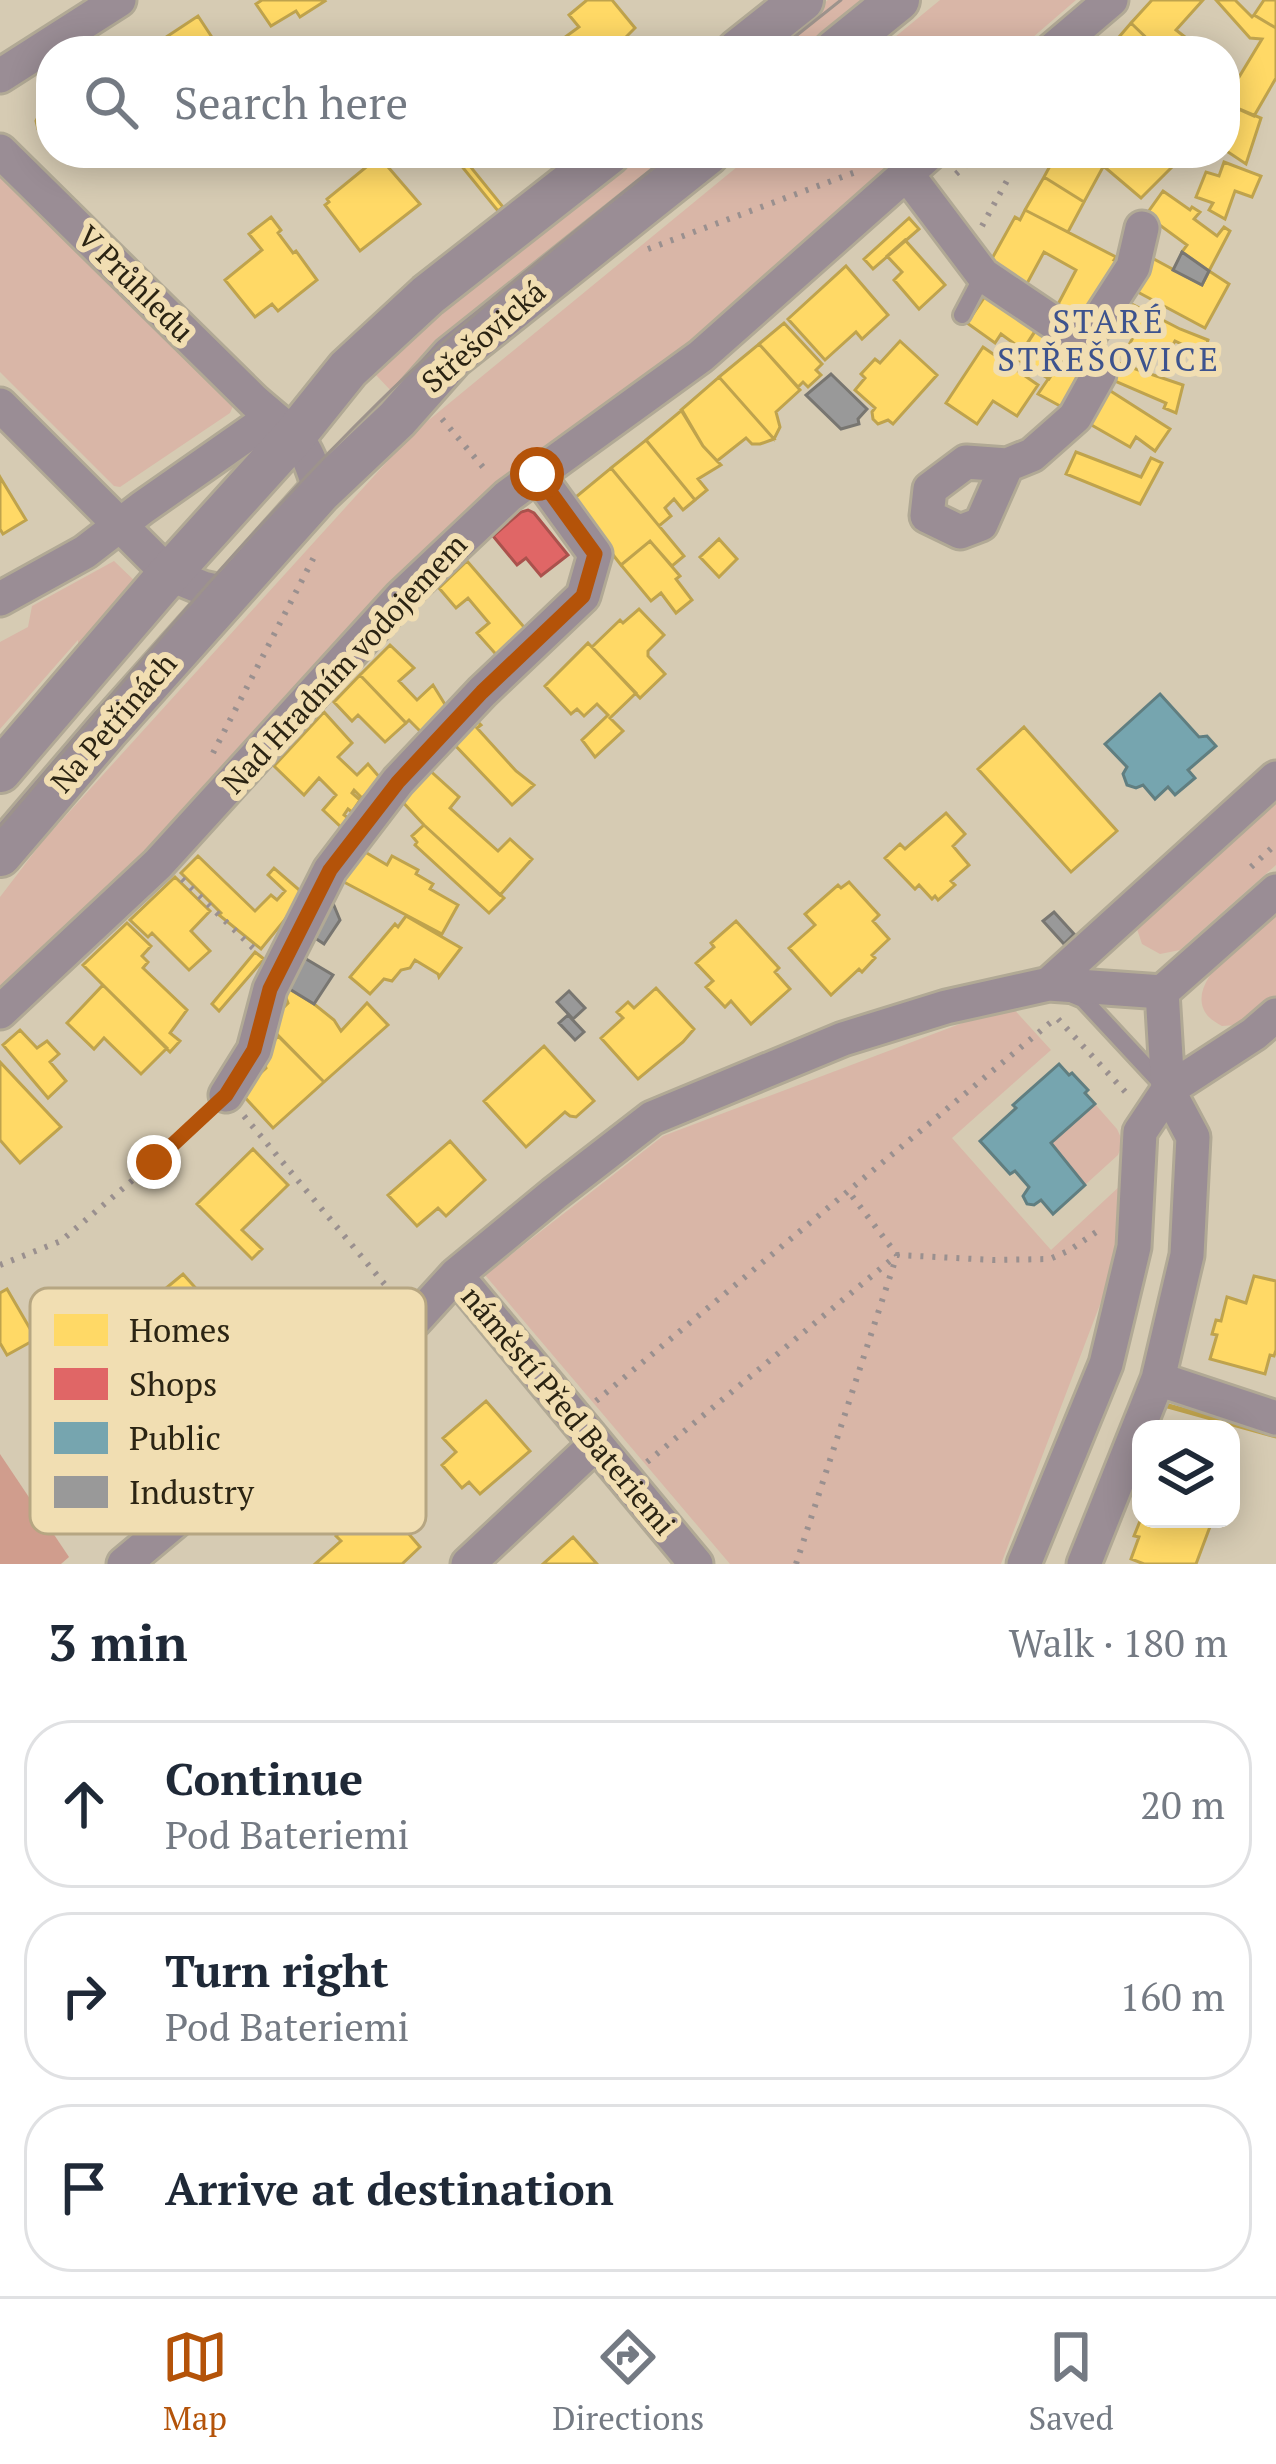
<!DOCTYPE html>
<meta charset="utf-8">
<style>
body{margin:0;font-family:"PT Serif",serif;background:#f6f6f7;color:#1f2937}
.controls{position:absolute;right:36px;bottom:36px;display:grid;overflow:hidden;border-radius:24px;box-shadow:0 6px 30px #0003}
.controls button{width:108px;height:108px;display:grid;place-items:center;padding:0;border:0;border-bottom:3px solid #e0e1e3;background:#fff;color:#1f2937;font:60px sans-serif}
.stop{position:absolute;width:36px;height:36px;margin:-27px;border:9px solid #b45309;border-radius:50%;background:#fff}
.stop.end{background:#b45309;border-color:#fff;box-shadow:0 3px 12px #0008}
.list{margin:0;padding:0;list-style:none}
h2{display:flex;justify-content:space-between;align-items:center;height:156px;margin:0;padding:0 48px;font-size:51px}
h2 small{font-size:39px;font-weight:400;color:#747a83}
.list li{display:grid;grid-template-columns:78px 1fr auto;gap:36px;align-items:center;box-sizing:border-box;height:168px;margin:0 24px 24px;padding:0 24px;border:3px solid #e0e1e3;border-radius:48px}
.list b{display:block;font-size:45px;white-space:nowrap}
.list p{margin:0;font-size:39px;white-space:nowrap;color:#747a83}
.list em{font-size:39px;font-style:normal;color:#747a83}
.icon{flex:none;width:66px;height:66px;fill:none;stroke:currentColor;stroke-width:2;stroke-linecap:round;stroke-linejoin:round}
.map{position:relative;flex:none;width:1276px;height:1564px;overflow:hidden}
.search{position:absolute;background:#fff;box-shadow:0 6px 30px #0003;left:36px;right:36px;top:36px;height:132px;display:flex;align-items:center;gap:30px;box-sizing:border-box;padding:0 42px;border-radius:48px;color:#747a83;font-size:45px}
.sheet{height:732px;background:#fff}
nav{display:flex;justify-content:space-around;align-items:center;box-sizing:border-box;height:168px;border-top:3px solid #e0e1e3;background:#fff;font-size:33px;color:#747a83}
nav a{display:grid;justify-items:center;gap:6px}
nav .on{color:#b45309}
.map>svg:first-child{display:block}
.green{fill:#d9b6a7}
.forest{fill:#d09d8d}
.homes{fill:#ffd966;stroke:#bfa34d;stroke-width:3}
.shops{fill:#e06666;stroke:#aa524d;stroke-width:3}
.public{fill:#76a5af;stroke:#607e80;stroke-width:3}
.industry{fill:#999;stroke:#787671;stroke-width:3}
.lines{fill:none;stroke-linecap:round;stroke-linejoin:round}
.service-casing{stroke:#b1a995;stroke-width:22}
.minor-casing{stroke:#b1a995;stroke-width:39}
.tertiary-casing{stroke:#b1a995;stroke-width:48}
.path{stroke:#9a908f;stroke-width:6;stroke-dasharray:3 9;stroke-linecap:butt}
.service{stroke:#9a8d95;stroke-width:16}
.minor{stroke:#9a8d95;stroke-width:33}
.tertiary{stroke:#9a8d95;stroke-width:42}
.tram{stroke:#9d938c;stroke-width:3}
.route{stroke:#b45309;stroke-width:15}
.labels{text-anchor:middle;stroke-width:12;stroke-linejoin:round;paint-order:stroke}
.street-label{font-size:30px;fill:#2b2413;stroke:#f1deb2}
.neighbourhood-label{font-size:33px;letter-spacing:3px;fill:#3d538e;stroke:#f1deb2}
.key{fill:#f1deb2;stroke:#b6a682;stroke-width:3}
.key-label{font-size:33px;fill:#2b2413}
</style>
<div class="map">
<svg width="1276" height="1564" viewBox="0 0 1276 1564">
<rect width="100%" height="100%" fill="#d6cbb3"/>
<path class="green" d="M828,0H873L809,51H764Z
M940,0H1076L1017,51H878Z
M637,153H682L394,394L376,375L371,376L364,370Z
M754,153H904L665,370L492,487L137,862L0,991V897L42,842L413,433Z
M0,172L232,401L233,406L230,413L120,487L114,486L0,372Z
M114,561L138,584L78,656V640L0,729V642L28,627L32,606Z
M1276,799V865L1180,950L1160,954L1142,944L1136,926Z
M1276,912V1001L1250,1024L1222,1026C1217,1023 1211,1020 1207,1015C1181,981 1254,933 1276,912Z
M1010,1005L1051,1050L952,1138L1051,1250L1121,1185L1120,1252L1001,1564H730L485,1275L663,1136Z
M1095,1104L1117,1129L1123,1142L1118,1155L1085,1185L1051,1143Z"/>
<path class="forest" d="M0,1454L69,1557L61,1564H0Z"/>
<path class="homes" d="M262,0H324L325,1L300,17L296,11L271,26L256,4Z
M587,0H612L635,28L627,36L633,43L623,51H546L579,27L569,15Z
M1152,0H1203L1176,30L1203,51H1160L1131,23Z
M1216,0H1235L1252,17L1254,15L1276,28V78L1254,116L1225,103V67L1239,77L1262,39L1250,38Z
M1264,0H1276V28L1254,15Z
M198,16L221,51H145Z
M1131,23L1160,51H1107Z
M1225,103L1261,118L1246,164L1225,150Z
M51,105V134H47L38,129L36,121L41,111Z
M451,153H482L469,165L503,207L498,211Z
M1057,153H1088L1103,167L1084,202L1044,177Z
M1088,153H1186L1141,198Z
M376,159L379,162L382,160L420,204L360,251L325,205L329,202L327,199Z
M1224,162L1261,176L1252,197L1235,191L1225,219L1209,210L1213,203L1196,197L1206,172L1219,176Z
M1044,177L1084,202L1068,232L1025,210Z
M1163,191L1190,210L1192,207L1200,212L1194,219L1217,236L1224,227L1230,231L1209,271L1182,252L1187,245L1146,215Z
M1025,210L1116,257L1114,260L1120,262L1091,318L1075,322L1056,308L1076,270L1044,252L1024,289L989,264L1015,217L1020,220Z
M271,217L281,230L278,233L293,253L296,251L317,280L278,311L272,304L255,317L225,280L262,250L249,234Z
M909,218L919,229L873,269L864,259Z
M905,240L945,285L919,309L894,280L902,272L887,256Z
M1152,258L1202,285L1209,271L1229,284L1205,328L1132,289L1148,259Z
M846,266L888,315L862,339L856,332L825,360L788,319Z
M988,292L1038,327L1023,350L1001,334L995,343L967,323Z
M1126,301L1180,329L1208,340L1204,355L1175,341L1168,354L1156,349L1150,356L1129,345L1135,334L1114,324Z
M784,323L822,364L816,370L821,375L808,387L803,382L798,387L759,344Z
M1039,325L1070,347L1049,379L1017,359Z
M900,341L937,375L893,424L888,420L878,424L873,419L872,412L875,408L855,390L865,378L861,374L875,359L880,363Z
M759,344L800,390L776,412L780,427L774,439L719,377Z
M983,347L1038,385L1017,416L993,401L977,424L946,403Z
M1115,362L1183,385L1176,413L1164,408L1166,403L1110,379Z
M1057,366L1078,375L1062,407L1038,394Z
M719,377L774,439L760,444H752L746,438L717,461L703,446L681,410Z
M1109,390L1170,429L1155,451L1136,437L1130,447L1088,423Z
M682,410L703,446L721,465L698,479L707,490L695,500L646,440Z
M646,440L695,500L683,510L674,499L665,508L671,516L659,526L611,468Z
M1076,452L1141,477L1151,458L1162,463L1140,504L1066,474Z
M611,468L684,556L672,566L650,541L621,565L571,501Z
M0,477L26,520L3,534L0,529Z
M719,539L737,559L719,577L700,557Z
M650,541L680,576L676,579L692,600L676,613L661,593L651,601L621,565Z
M467,561L530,634L501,660L477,633L489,623L468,598L456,608L439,588Z
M639,609L664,635L648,651V656L665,674L640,698L592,647L620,620L623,623Z
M588,643L636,693L610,718L623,731L595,757L582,740L608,715L597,704L584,716L577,709L571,714L545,686Z
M390,645L414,668L399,681L417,700L433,685L446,706L422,733L409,720L406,723L360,675Z
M360,675L406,723L385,742L358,715L352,721L334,702Z
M324,712L352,743L338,757L357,775L368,764L381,779L362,798L354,790L352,793L360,800L352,812L348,809L344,815L348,818L341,827L323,810L336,795L319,778L304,795L274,766Z
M474,718L481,725L477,728L516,771L534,785L512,805L451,741Z
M1024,727L1117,831L1071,872L978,769Z
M426,767L459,797L450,808L498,851L510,839L532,859L500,895L424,825L398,797Z
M946,813L965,834L953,846L969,865L951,881L955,885L938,900L935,896L932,899L919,885L915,889L885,858L900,844L905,849Z
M424,825L504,898L489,913L415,845L417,842L412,836Z
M360,849L387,865L392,856L418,870L416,874L433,884L430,889L458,905L442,934L342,881Z
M198,856L255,911L271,895L277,900L285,891L268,875L274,868L305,895L261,949L219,915L221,913L181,873Z
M175,877L210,911L191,931L210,951L189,970L152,933L148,937L130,920Z
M849,882L879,915L873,921L889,939L872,955L875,958L862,972L859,969L831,995L789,948L815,925L805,914L838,885L841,888Z
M406,916L461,948L439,977L438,974L415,960L410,968L401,970L392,981L384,979L370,994L350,977L395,924L398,927Z
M736,921L779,968L775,972L790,989L751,1024L731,1001L725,1007L706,987L713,981L696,963L714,947L711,943Z
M127,923L151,946L142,956L148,962L143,968L187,1010L170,1033L180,1041L170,1052L83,965Z
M255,952L264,959L219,1011L212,1004Z
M281,984L314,1004L334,1020L341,1031L367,1003L388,1025L324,1082L267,1024L288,1003Z
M103,985L167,1048L141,1074L104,1038L94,1049L67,1023Z
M656,988L694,1029L683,1042L638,1079L601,1038L623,1018L617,1012L628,1002L634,1008Z
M20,1030L37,1048L47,1041L59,1054L50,1062L66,1081L48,1098L3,1045Z
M278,1036L324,1082L273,1128L240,1092L266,1068L262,1055Z
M544,1046L594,1101L576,1117L570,1116L565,1112L526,1147L484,1101Z
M0,1062L61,1127L20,1163L0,1140Z
M450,1141L485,1180L446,1216L438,1208L417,1226L388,1195Z
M253,1149L288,1185L242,1230L262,1249L252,1259L197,1204Z
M183,1274L218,1313L190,1340L153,1299Z
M1254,1276L1276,1281V1350L1274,1356L1270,1355L1265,1374L1210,1359L1217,1335L1212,1334L1216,1320L1221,1321L1227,1297L1246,1303Z
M7,1289L36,1339L7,1355L0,1343V1293Z
M486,1401L530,1451L480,1494L469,1482L462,1488L442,1465L456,1452L443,1438Z
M1165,1404L1276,1435V1437L1164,1406Z
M383,1504L420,1547L402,1564H315L341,1541L336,1536L346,1526L349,1524L354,1529Z
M1146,1519H1199L1211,1524L1196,1564H1144L1131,1559L1139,1537L1134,1536L1140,1521L1145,1522Z
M573,1537L597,1564H543Z"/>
<path class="shops" d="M528,510L534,513L568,555L541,576L526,558L517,565L493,536L521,512Z"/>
<path class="public" d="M1160,694L1199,737L1207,736L1216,746L1188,770L1195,778L1175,795L1168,787L1155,799L1143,785L1136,788L1127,785L1123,774L1127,767L1105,744Z
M1059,1064L1069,1075L1072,1073L1088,1090L1085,1093L1095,1104L1051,1143L1085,1185L1053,1214L1041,1200L1034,1205L1027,1204L1023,1196L1029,1187L1015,1171L1010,1174L980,1141L1016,1108L1013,1105Z"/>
<path class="industry" d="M1182,252L1209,271L1202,285L1173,270Z
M831,374L867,409L858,419L859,424L841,429L806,395Z
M330,896L340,920L324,944L306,932Z
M1054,912L1074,934L1064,944L1043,921Z
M296,953L333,975L314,1004L283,985Z
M569,991L585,1008L573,1019L557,1002Z
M568,1015L584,1032L575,1040L559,1023Z"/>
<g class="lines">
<defs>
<path id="service" d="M962,315L983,275
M1071,994L1083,999L1163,1085"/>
<path id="minor" d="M1051,51L1111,0
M0,76L119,0
M0,151L254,401C295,437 305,436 320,492
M906,173L983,275L1084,343
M0,405L169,574L203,588L230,594
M1007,465L981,524L960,532L927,516L930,489L966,462L1007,465L1032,455L1075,417L1099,374L1084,343L1133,267L1142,228
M0,599L85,552L142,508L272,417
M1049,984L1276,778
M1162,992L1276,891
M0,1012L158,864L401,597L508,496L701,356L930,153
M226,1095L254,1050L270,989L330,870L398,781L482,692L583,596L595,554L537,474
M456,1275L696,1564
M1158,1379L1276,1418
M124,1564L415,1320L456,1275L554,1194L652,1118L843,1039L946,1007L1049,984L1162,992
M468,1564L596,1444
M1024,1564L1106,1364L1134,1247L1140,1132L1168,1090L1254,1034L1276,1015
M1084,1564L1158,1379L1187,1255L1193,1137L1168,1090L1162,992"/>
<path id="tertiary" d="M738,51L802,0
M835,51L898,0
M0,771L169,574L295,435L348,369L428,295L609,153
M0,855L107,730L320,492L397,419L452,357L708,153"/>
</defs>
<use href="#service" class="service-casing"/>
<use href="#minor" class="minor-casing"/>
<use href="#tertiary" class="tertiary-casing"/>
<path class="path" d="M956,174L980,153
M982,226L1009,177
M648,249L861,170
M442,419L488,473
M213,753L314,557
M1251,867L1276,844
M182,879L254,949
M1058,1019L1130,1097
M244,1116L397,1299
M0,1265L61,1241L154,1162L206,1114
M596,1401L1056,1018
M647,1462L897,1255L994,1260L1050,1259L1070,1250L1102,1228
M796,1564L897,1255L849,1192"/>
<use href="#service" class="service"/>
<use href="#minor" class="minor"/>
<use href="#tertiary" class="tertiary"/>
<path class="tram" d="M777,51L841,0
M0,826C123,682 244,535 379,402C471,312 572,234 672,153"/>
</g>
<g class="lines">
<path class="route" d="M154,1162L226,1095L254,1050L270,989L330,870L398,782L482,692L583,596L595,554L537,474"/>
</g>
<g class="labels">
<g class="street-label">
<text transform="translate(135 284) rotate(45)" y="10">V Průhledu</text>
<text transform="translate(484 337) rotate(-41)" y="10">Střešovická</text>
<text transform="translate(345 664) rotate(-47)" y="10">Nad Hradním vodojemem</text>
<text transform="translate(114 723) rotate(-49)" y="10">Na Petřinách</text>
<text transform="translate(568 1411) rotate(50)" y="10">náměstí Před Bateriemi</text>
</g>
<g class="neighbourhood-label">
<text x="1109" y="333">STARÉ<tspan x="1109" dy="38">STŘEŠOVICE</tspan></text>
</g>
</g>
<rect x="30" y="1288" width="396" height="246" rx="18" class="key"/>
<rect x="54" y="1314" width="54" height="32" fill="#ffd966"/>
<rect x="54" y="1368" width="54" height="32" fill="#e06666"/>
<rect x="54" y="1422" width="54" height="32" fill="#76a5af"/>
<rect x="54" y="1476" width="54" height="32" fill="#999"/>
<g class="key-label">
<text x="129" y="1342">Homes</text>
<text x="129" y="1396">Shops</text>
<text x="129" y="1450">Public</text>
<text x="129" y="1504">Industry</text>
</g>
</svg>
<div class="controls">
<button><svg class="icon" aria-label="layers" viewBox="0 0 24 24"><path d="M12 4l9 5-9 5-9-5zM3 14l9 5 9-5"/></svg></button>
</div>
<div class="stop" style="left:537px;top:474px"></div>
<div class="stop end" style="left:154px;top:1162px"></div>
<div class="search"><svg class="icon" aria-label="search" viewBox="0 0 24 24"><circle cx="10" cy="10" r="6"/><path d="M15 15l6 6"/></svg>Search here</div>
</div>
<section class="sheet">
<h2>3 min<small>Walk · 180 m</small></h2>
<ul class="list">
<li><svg class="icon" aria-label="ahead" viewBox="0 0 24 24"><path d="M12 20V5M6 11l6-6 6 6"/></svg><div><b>Continue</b><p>Pod Bateriemi</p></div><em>20 m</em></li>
<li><svg class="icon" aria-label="right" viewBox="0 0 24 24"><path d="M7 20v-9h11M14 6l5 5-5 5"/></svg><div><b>Turn right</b><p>Pod Bateriemi</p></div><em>160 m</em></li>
<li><svg class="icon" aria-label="arrive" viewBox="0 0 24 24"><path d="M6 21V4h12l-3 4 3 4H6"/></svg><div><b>Arrive at destination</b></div></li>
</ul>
</section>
<nav>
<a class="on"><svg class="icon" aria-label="map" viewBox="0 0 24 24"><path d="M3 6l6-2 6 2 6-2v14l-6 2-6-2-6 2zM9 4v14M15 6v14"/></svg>Map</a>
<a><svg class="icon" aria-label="directions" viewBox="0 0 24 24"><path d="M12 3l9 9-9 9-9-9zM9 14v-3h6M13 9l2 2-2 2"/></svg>Directions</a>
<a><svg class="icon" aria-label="saved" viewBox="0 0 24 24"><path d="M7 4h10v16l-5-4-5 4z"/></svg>Saved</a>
</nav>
